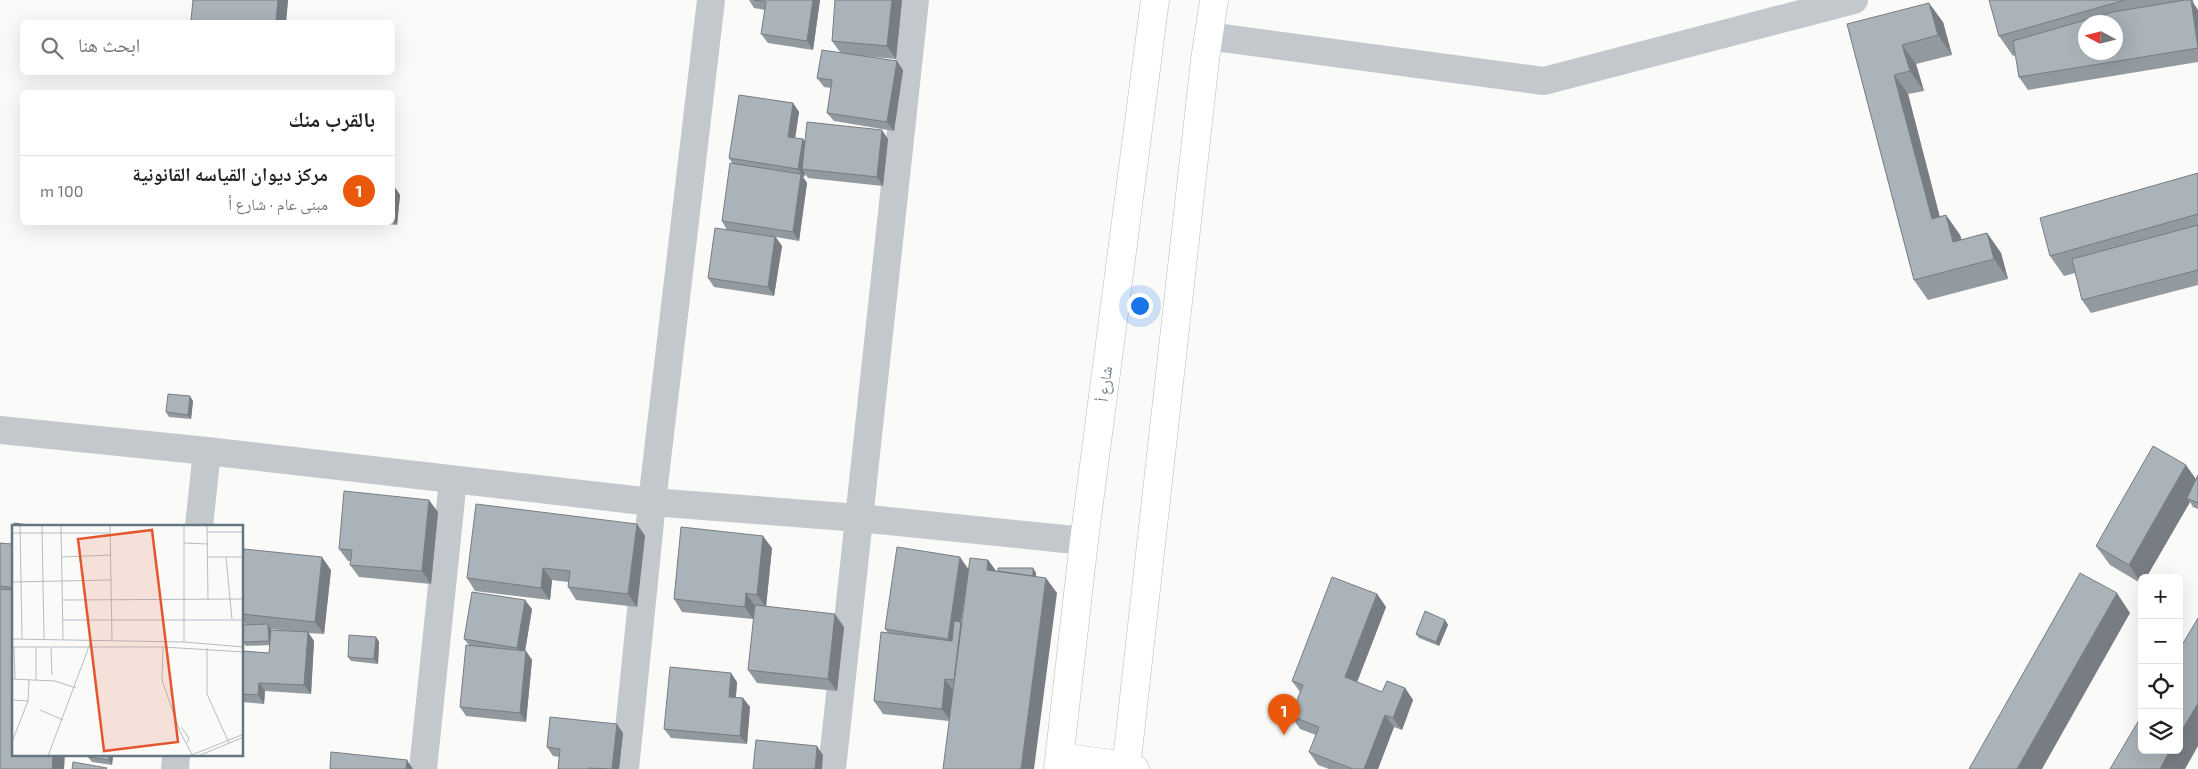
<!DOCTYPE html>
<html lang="ar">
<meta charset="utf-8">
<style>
body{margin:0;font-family:"Exo 2","Noto Naskh Arabic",sans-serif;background:#f6f6f6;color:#202124;direction:rtl}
.controls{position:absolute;right:15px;bottom:15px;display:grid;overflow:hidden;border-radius:8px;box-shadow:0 5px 20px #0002}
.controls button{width:45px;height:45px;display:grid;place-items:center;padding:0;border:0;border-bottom:1px solid #e0e0e0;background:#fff;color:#202124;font:25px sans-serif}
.compass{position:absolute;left:2078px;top:15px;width:45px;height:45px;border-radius:50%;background:#fff;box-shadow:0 5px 20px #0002;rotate:277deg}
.you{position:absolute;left:1139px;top:305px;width:18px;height:18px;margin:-12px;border:4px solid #fff;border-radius:50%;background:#1a73e8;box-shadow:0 0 0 8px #1a73e833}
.badge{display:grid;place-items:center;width:32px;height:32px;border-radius:50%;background:#ea580c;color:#fff;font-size:16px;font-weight:700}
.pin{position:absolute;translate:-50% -41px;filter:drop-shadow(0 1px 2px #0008)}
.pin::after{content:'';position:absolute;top:26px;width:18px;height:15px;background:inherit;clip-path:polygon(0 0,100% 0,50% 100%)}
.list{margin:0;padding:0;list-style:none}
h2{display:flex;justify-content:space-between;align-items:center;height:65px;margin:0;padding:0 20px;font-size:21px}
h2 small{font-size:16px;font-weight:400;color:#757577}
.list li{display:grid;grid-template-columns:32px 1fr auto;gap:15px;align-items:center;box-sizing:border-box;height:70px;padding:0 20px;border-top:1px solid #e0e0e0}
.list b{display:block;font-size:19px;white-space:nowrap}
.list p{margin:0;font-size:16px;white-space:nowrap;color:#757577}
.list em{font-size:16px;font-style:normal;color:#757577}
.icon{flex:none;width:28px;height:28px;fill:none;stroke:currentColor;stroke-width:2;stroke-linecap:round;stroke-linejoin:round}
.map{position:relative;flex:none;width:2198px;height:769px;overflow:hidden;direction:ltr}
.search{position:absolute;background:#fff;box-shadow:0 5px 20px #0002;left:20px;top:20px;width:375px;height:55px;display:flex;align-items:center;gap:12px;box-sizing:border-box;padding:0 18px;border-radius:8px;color:#757577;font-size:19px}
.panel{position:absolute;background:#fff;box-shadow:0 5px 20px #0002;left:20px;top:90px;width:375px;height:135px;border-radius:8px;direction:rtl}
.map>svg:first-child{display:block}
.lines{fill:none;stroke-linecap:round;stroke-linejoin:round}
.secondary-casing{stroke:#b3babf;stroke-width:29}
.street{stroke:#c3c8cc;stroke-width:28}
.secondary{stroke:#fff;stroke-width:28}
.wall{fill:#929a9f;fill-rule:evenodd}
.shaded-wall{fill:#777d82}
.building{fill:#aab3b9;stroke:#777d82;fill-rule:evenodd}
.labels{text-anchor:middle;stroke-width:5;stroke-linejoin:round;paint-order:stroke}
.street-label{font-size:15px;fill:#657683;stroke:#fff}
.inset-road{fill:none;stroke:#b5bdc2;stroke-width:1}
.view{fill:#e4572e;fill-opacity:0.15;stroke:#e4572e;stroke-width:2.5}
.inset-edge{fill:none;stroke:#657683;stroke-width:2.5}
</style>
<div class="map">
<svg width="2198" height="769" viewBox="0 0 2198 769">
<rect width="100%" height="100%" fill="#fafaf8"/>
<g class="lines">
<defs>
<path id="secondary" d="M1060,757L1127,766L1135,769
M1058,769L1084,541L1155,0
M1126,769L1205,60L1214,0"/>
</defs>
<use href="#secondary" class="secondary-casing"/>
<path class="street" d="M1208,36L1544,81L1854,0
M0,430L207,451L652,502L859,518L1084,541
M199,526L207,451
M175,769L176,755
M423,769L453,480
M625,769L652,502L711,0
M832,769L915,0"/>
<use href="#secondary" class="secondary"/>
</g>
<path class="wall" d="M193,0H288L286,22H192L191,20Z
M749,0H820L813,50L768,43L761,34L765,10L754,8Z
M902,0L896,59L862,56L903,70L894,131L834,121L827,113L831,88L824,87L817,78L840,52L832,41Z
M1989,0H2193L2194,4L2198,10V62L2028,90L2019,77L2016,55L2013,56L1999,36Z
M1943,22L1952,55L1916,64L1924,91L1908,94L1940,217L1946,215L1960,235L1962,240L1987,233L2001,253L2008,279L1928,300L1914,280L1847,24Z
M793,103L799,112L795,138L803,139L805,141L888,139L883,186L808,178L805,174L804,177H803L807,183L799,241L776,237L782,246L774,296L714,287L708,278L727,230L722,221L733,164L729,158Z
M2198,173V285L2091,313L2082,300L2075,273L2064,276L2050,256Z
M392,186H394L400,195L397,225L368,222H392Z
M193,401L191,419L169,417L166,412Z
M2198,475V509L2193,507L2190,502L2146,578H2142V584L2110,565L2096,546L2196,479Z
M438,512L431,584L359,577L350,565V561H348L339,549Z
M637,524L645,536L637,607L576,600L568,587V582L552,580L550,600L475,591L467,578Z
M14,526V755L0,769V543L11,544Z
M772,548L766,606L844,627L837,691L757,683L748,670L755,606L753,619L682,612L674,599Z
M988,560L996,571L1033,568L1036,573V576L1057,593L949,721L883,714L874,701L888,633L885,629L969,569ZM967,580L962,623L961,622Z
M331,570L324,634L308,633L314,641L311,694L265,691L264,704L242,702V651L269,653L270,645L246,646L243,642L246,625L242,620V614ZM271,629L292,631L271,630Z
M1377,594L1386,607L1357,682L1382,692L1405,688L1413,700L1402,730L1394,727L1378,769H1329L1318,765L1309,752L1316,735L1300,729L1291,716L1300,692L1292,681Z
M532,609L525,651L532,660L526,722L466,716L460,707L469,645L464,639Z
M1445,620L1448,625L1439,646L1419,638L1416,634Z
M376,637L379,642L378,664L351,661L348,657Z
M737,682L736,697L743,698L750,707L747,744L671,738L664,729Z
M623,733L619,769H558L559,757L553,756L547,747Z
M89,755H113L112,765L92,762L88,757Z"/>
<path class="shaded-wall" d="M278,0H288L286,22H276Z
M813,0H820L813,50L807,41Z
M892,0H902L896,59L887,46Z
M2191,0L2198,10V45Z
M1929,3L1943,22L1952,55L1938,35Z
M1902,45L1916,64L1924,91L1910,71Z
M897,61L903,70L894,131L887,122Z
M1894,75L1908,94L1945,238L1932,219Z
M793,103L799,112L794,146L788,137Z
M882,130L888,139L883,186L877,177Z
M803,139L809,148L802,169L805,174L804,177L798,169Z
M801,174L807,183L799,241L793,232Z
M394,186L400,195L397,225L392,219V198Z
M1946,215L1960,235L1967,262L1953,242Z
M1987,233L2001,253L2008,279L1994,259Z
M775,237L782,246L774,296L768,287Z
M190,396L193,401L191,419L188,415Z
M2186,465L2198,482L2187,498L2190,502L2146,578H2142V584L2129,565Z
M429,500L438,512L431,584L422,571Z
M637,524L645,536L637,607L628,594Z
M763,536L772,548L766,607L757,595Z
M322,557L331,570L324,634L315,622Z
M960,557L969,570L961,622L970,635L957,652L948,639Z
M988,560L999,575L987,570Z
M543,568L552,580L550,600L541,588Z
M1033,568L1036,573V586L1033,581Z
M1046,578L1057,593L1034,769H1021Z
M746,593L755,606L753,619L745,607Z
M2117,593L2130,613L2042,769H2017Z
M1377,594L1386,607L1354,690L1345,677Z
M525,600L532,609L524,657L517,648Z
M835,614L844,627L837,691L828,679Z
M1445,620L1448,625L1439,646L1436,642Z
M268,624L271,629L272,645L269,641Z
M308,632L314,641L311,694L304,685Z
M376,637L379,642L378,664L374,659Z
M526,651L532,660L526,722L520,713Z
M731,673L737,682L735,705L729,697Z
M945,679L954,692L951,721L942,709Z
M259,683L265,691L264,704L258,695Z
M1405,688L1413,700L1402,730L1393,718Z
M743,698L750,707L747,744L740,736Z
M2198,703V746L2185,769H2160L2170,750H2179V735Z
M1385,715L1394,727L1378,769H1364Z
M617,724L623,733L619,769H612Z
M817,746L823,755L822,769H815Z
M53,755H65L64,769H52Z
M109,755H113L112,765L109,760Z
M407,760L413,769H406Z"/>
<path class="building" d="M193,0H278L276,22H211L191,20Z
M754,0H813L807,41L761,34L766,2Z
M835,0H892L887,46L832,41Z
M1989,0H2125L1999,36Z
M2185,0H2191L2198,48L2019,77L2013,41L2113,12ZM2086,22H2116V52H2086Z
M1929,3L1938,35L1902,45L1910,71L1894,75L1932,219L1946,215L1953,242L1987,233L1994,259L1914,280L1847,24Z
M822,50L897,61L887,122L827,113L832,80L817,78Z
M739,95L793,103L788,137L803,139L798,169L729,158Z
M807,122L882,130L877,177L802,169Z
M730,163L801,174L793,232L722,221Z
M2198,173V214L2050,256L2040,218Z
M392,186H394L392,198Z
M2198,225V270L2082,300L2072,259Z
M715,228L775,237L768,287L708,278Z
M168,394L190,396L188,415L166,412Z
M2153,446L2186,465L2129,565L2096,546Z
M2198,475V503L2187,498Z
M344,491L429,500L422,571L350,565L352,550L339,549Z
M476,504L637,524L628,594L568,587L570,571L543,568L541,588L467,578Z
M14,523L36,526H14V588L0,586V543L11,544Z
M681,527L763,536L757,595L746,593L745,607L674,599Z
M897,547L960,557L948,639L885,629Z
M244,549L322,557L315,622L242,614V568Z
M970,558L988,560L987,570L1046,578L1021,769H943Z
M998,568H1033V576L998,571Z
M2080,573L2117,593L2017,769H1969Z
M1332,577L1377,594L1345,677L1382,692L1387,681L1405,688L1393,718L1385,715L1364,769H1353L1309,752L1319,727L1291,716L1303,685L1292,681Z
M0,589L14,590V755H53L52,769H0Z
M472,592L525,600L517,648L464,639Z
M755,605L835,614L828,679L748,670Z
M1425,611L1445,620L1436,642L1416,634Z
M2198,618V703L2179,735V650Z
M954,621L961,622L954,680L945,679L942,709L874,701L881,632L952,641Z
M268,624L269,641L243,642L242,625Z
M271,630L308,632L304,685L259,683L258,695L242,694V651L269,653Z
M349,635L376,637L374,659L348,657Z
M466,645L526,651L520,713L460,707Z
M670,667L731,673L729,697L743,698L740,736L664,729Z
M2142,715V750H2170L2160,769H2110Z
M550,717L617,724L612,769L589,768V769H558L560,749L547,747Z
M756,740L817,746L815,769H753Z
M331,752L407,760L406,769H330Z
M89,755H109V760L88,757Z
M73,762L107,768L106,769H72Z"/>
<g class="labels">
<g class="street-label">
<text transform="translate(1105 384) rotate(-83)" y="5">شارع أ</text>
</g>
</g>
<g transform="translate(12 525)">
<rect width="231" height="231" fill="#fafaf8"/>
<path class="inset-road" d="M8,0L10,114M30,0L32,114M49,0L51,115M98,0L100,116M172,0V117M195,0L196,75M195,7H232M0,8H98M172,18L196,19M50,32L99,30M196,32H232M214,32L220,94M0,57L99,55M50,75L232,74M51,95H232M0,114L172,117L232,122M0,122H151L232,127M2,122L3,154M151,122L150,155L168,207L181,231M39,123L40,150M195,123V169L217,218M0,154L43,156L64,163M24,155V122M0,175L16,176M28,185L51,195M169,202L177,213L175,218M0,217L16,176L17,155M36,231L79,116M177,231L232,209M186,231L232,212"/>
<path class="view" d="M140,5L166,217L92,226L66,14Z"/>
<rect width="231" height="231" class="inset-edge"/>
</g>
</svg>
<div class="controls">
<button>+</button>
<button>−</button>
<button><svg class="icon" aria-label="locate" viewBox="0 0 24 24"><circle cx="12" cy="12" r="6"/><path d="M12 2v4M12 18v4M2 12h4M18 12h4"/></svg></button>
<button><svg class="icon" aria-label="layers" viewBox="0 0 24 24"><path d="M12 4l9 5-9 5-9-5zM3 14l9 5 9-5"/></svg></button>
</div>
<svg class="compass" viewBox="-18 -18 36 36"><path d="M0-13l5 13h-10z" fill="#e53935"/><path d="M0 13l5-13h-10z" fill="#757577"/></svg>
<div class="you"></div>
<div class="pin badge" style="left:1284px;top:735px">1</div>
<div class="search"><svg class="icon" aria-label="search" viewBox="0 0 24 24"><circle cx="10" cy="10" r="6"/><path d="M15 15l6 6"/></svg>ابحث هنا</div>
<section class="panel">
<h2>بالقرب منك<small></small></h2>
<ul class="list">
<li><span class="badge">1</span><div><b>مركز ديوان القياسه القانونية</b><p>مبنى عام · شارع أ</p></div><em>100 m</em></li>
</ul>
</section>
</div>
